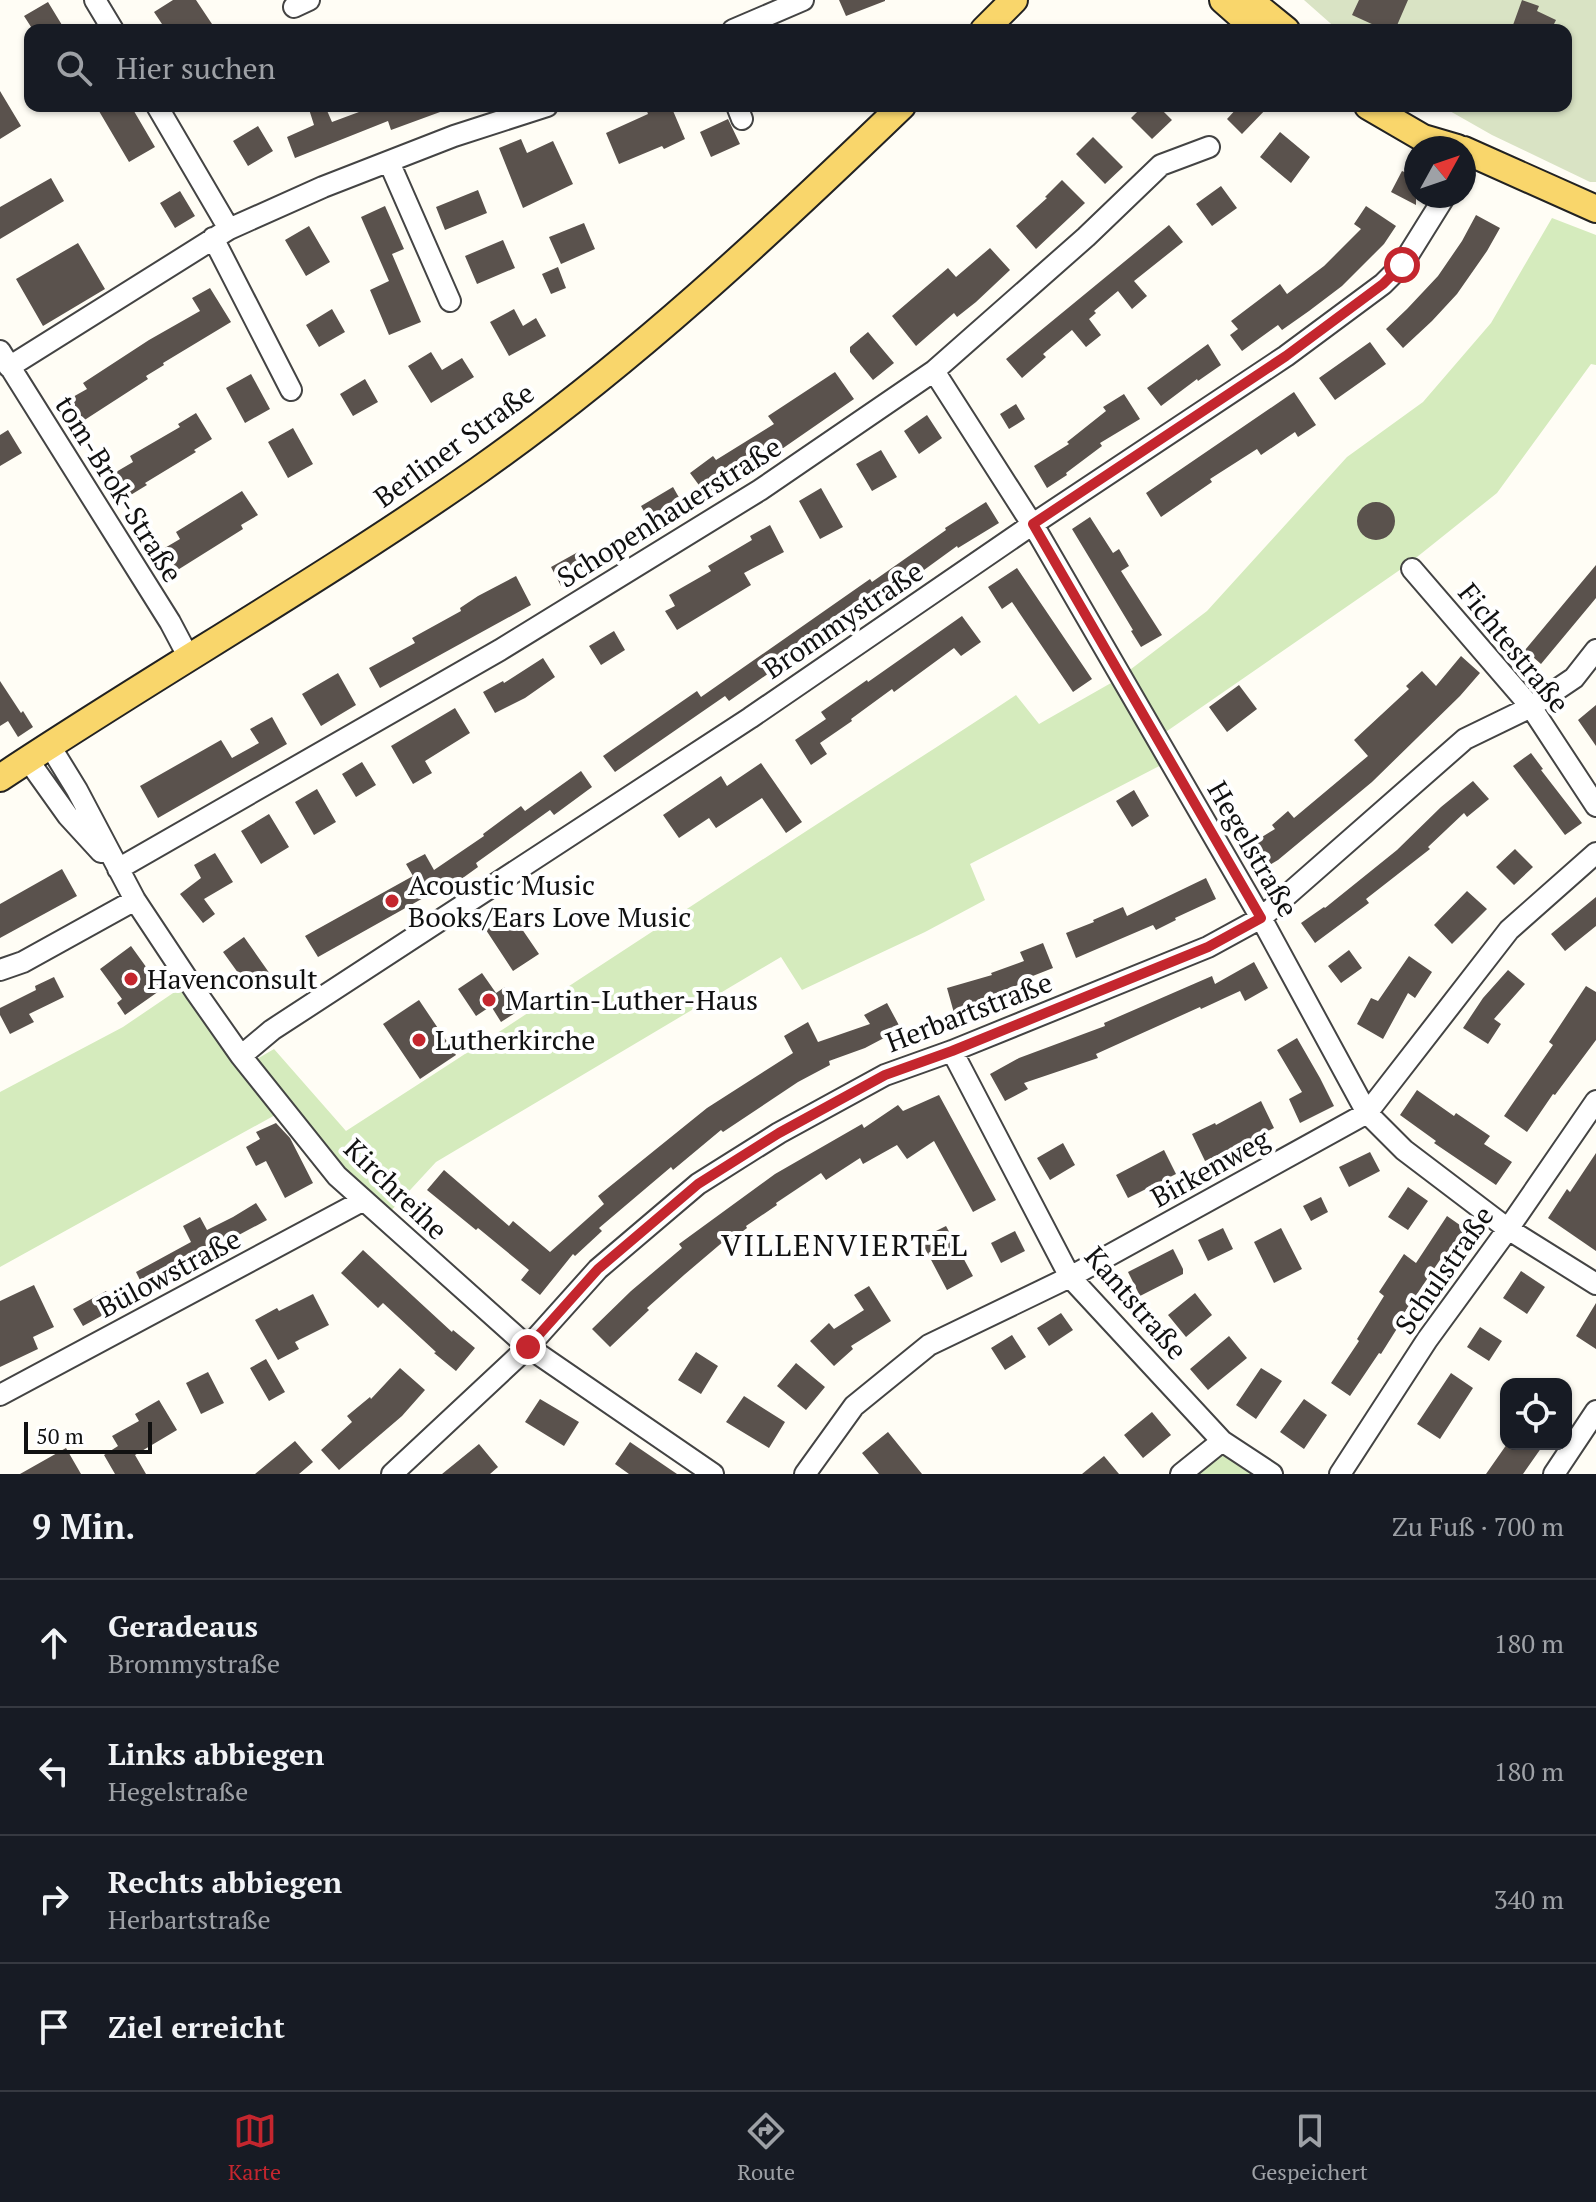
<!DOCTYPE html>
<html lang="de">
<meta charset="utf-8">
<style>
body{margin:0;font-family:"PT Serif",serif;background:#242831;color:#f1f3f6}
.controls{position:absolute;right:24px;bottom:24px;display:grid;overflow:hidden;border-radius:16px;box-shadow:0 2px 6px #0004}
.controls button{width:72px;height:72px;display:grid;place-items:center;padding:0;border:0;border-bottom:2px solid #363941;background:#171b24;color:#f1f3f6;font:40px sans-serif}
.compass{position:absolute;left:1404px;top:136px;width:72px;height:72px;border-radius:50%;background:#171b24;box-shadow:0 2px 6px #0004;rotate:50deg}
.scale{position:absolute;left:24px;bottom:20px;width:128px;box-sizing:border-box;padding-left:8px;border:4px solid #111;border-top:0;font-size:22px;line-height:28px;white-space:nowrap;color:#111;-webkit-text-stroke:6px #fff;paint-order:stroke}
.stop{position:absolute;width:24px;height:24px;margin:-18px;border:6px solid #c4262e;border-radius:50%;background:#fff}
.stop.end{background:#c4262e;border-color:#fff;box-shadow:0 2px 8px #0008}
.list{margin:0;padding:0;list-style:none}
h2{display:flex;justify-content:space-between;align-items:center;height:104px;margin:0;padding:0 32px;font-size:34px}
h2 small{font-size:26px;font-weight:400;color:#9ea1a6}
.list li{display:grid;grid-template-columns:52px 1fr auto;gap:24px;align-items:center;box-sizing:border-box;height:128px;padding:0 32px;border-top:2px solid #363941}
.list b{display:block;font-size:30px;white-space:nowrap}
.list p{margin:0;font-size:26px;white-space:nowrap;color:#9ea1a6}
.list em{font-size:26px;font-style:normal;color:#9ea1a6}
.icon{flex:none;width:44px;height:44px;fill:none;stroke:currentColor;stroke-width:2;stroke-linecap:round;stroke-linejoin:round}
.map{position:relative;flex:none;width:1596px;height:1474px;overflow:hidden}
.search{position:absolute;background:#171b24;box-shadow:0 2px 6px #0004;left:24px;right:24px;top:24px;height:88px;display:flex;align-items:center;gap:20px;box-sizing:border-box;padding:0 28px;border-radius:16px;color:#9ea1a6;font-size:30px}
.sheet{height:616px;background:#171b24}
nav{display:flex;justify-content:space-around;align-items:center;box-sizing:border-box;height:112px;border-top:2px solid #363941;background:#171b24;font-size:22px;color:#9ea1a6}
nav a{display:grid;justify-items:center;gap:4px}
nav .on{color:#c4262e}
.map>svg:first-child{display:block}
.green{fill:#d5ebbd}
.cemetery{fill:#d9e3c4}
.building{fill:#5a524d}
.lines{fill:none;stroke-linecap:round;stroke-linejoin:round}
.minor-casing{stroke:#444;stroke-width:24}
.major-casing{stroke:#222;stroke-width:30}
.minor{stroke:#fff;stroke-width:20}
.major{stroke:#f9d66b;stroke-width:26}
.route{stroke:#c4262e;stroke-width:10}
.poi-dot{fill:#c4262e;stroke:#fff;stroke-width:3}
.labels{text-anchor:middle;stroke-width:8;stroke-linejoin:round;paint-order:stroke}
.street-label{font-size:28px;fill:#111;stroke:#fff}
.poi-label{font-size:28px;fill:#111;stroke:#fff;text-anchor:start}
.neighbourhood-label{font-size:30px;letter-spacing:2px;fill:#111;stroke:#fff}
</style>
<div class="map">
<svg width="1596" height="1474" viewBox="0 0 1596 1474">
<rect width="100%" height="100%" fill="#fffdf5"/>
<path class="green" d="M1552,218L1596,235V365L1591,364L1497,493L1407,565L1157,738L1167,762L970,864L985,900L925,932L802,990L781,957L436,1162L387,1215L341,1171L252,1062L274,1049L346,1131C500,1032 654,930 808,830C877,785 947,741 1016,695L1039,724L1118,679L1207,611L1347,457L1423,402L1491,323Z
M182,987L277,1114L0,1267V1092L123,1027Z
M1223,1452L1255,1474H1196Z"/>
<path class="cemetery" d="M1304,0H1596V182H1590L1492,135L1441,106H1566V30H1338Z"/>
<path class="building" d="M173,0H196L216,30H166L154,12Z
M839,0H885V1L846,16Z
M1359,0H1408L1395,30H1385L1352,15Z
M1522,0L1539,6L1537,11L1556,20L1551,30H1524L1513,25Z
M48,2L65,30H33L24,16Z
M0,91L21,126L0,139Z
M96,106H131L155,147L129,162Z
M308,106H325L332,122L367,109L365,106L451,108L391,130L388,121L295,158L287,137L314,125Z
M645,106H671L685,139L664,149L662,146L619,164L606,133L648,114Z
M1143,106H1158L1172,120L1152,139L1131,118Z
M1239,106H1269L1242,134L1227,119Z
M728,119L740,144L711,157L700,132Z
M258,126L273,151L248,166L233,141Z
M1280,132L1310,157L1291,183L1260,157Z
M1093,137L1123,167L1105,184L1076,154Z
M521,139L527,153L553,141L573,184L523,208L499,148Z
M1402,171L1416,177V205L1391,192Z
M51,178L64,201L0,239V207Z
M1062,180L1085,203L1036,249L1016,226L1047,198L1045,197Z
M1221,186L1237,208L1212,226L1196,204Z
M478,190L487,213L445,230L436,207Z
M180,191L195,216L175,228L160,203Z
M385,206L404,249L392,254L421,322L389,335L370,290L389,281L361,217Z
M1366,206L1396,226L1384,244L1342,286L1309,311L1282,330L1278,325L1242,351L1230,335L1238,329L1231,321L1280,284L1287,294L1324,266L1361,229L1354,224Z
M1476,215L1500,228L1487,251L1457,294L1432,321L1403,348L1386,329L1407,309L1438,276L1462,241Z
M584,223L595,249L561,264L549,237Z
M1169,225L1183,242L1134,281L1147,296L1132,309L1118,291L1094,311L1096,313L1089,319L1101,335L1086,347L1072,330L1043,354L1046,357L1022,378L1006,359Z
M309,226L330,262L306,276L285,240Z
M503,240L515,268L477,284L465,256Z
M78,243L105,289L43,326L16,279Z
M990,248L1010,270L976,302L957,317L954,313L916,346L892,316L948,268L956,277Z
M558,267L566,288L551,294L542,274Z
M210,288L231,322L163,363L164,365L146,376L148,379L83,421L71,398L87,389L83,383L149,340L200,311L192,298Z
M332,309L345,332L319,347L306,325Z
M514,309L523,326L536,318L546,336L509,356L490,322Z
M868,332L894,363L873,380L850,352V347Z
M1370,342L1386,364L1335,400L1319,378Z
M1208,344L1221,365L1198,381L1197,379L1161,406L1147,388Z
M431,352L442,370L462,358L474,377L431,403L408,366Z
M835,372L854,399L763,462L749,471L746,467L707,496L690,473L713,456L716,460L774,424L768,416Z
M251,374L270,409L245,423L226,388Z
M365,379L378,402L353,416L340,394Z
M1294,392L1316,425L1298,437L1295,432L1261,455L1257,449L1210,479L1212,482L1161,517L1146,493Z
M1124,394L1140,419L1100,443L1102,446L1066,473L1067,475L1047,488L1034,466L1069,444L1067,442L1106,411L1103,407Z
M1016,404L1025,419L1009,429L1000,414Z
M196,413L212,439L194,450L196,452L145,483L147,485L129,496L116,472L133,462L130,456L180,427L178,424Z
M927,415L942,438L919,454L904,431Z
M293,428L313,464L288,478L268,442Z
M8,430L22,453L0,466V435Z
M881,450L897,477L872,491L856,464Z
M673,487L685,508L653,527L641,506Z
M821,488L843,527L820,539L799,501Z
M242,491L258,515L241,525L243,529L176,571L163,549L180,539L176,532Z
M986,502L999,523L958,548L957,546L902,586L899,582L729,701L725,696L615,772L603,756L697,691L701,697L870,579L872,582L946,530L945,528Z
M1357 521a19 19 0 1 1 38 0a19 19 0 1 1-38 0Z
M1090,517L1113,553L1119,549L1129,566L1121,571L1162,635L1141,647L1131,631L1133,630L1072,529Z
M770,525L784,552L744,573L751,585L677,630L665,611L675,606L669,595L711,571L708,566L752,540L750,536Z
M578,552L588,571L561,586L551,567Z
M1596,565V598L1541,664L1525,650Z
M1017,568L1092,679L1073,692L1012,602L1002,609L988,587Z
M516,576L531,605L380,688L369,668L415,643L412,638L461,611L460,608L478,596Z
M962,616L981,642L961,656L954,648L894,692L892,689L851,719L852,721L820,743L827,754L811,765L795,740L826,719L821,712L867,680L868,682Z
M614,631L625,650L601,665L589,646Z
M1461,656L1480,673L1460,696L1372,782L1278,860L1263,869L1249,845L1275,829L1272,825L1288,811L1294,818L1368,756L1354,740L1409,689L1406,686L1422,671L1436,686Z
M543,658L555,677L525,698L495,713L483,692L503,681L504,683Z
M338,673L356,705L321,726L302,694Z
M0,681L21,713L23,711L33,727L18,737L8,721L0,726Z
M1239,685L1257,709L1227,732L1209,707Z
M1596,705V746L1578,720Z
M455,708L470,733L425,761L432,773L413,784L391,746Z
M272,717L287,744L158,818L140,786L221,740L232,758L259,743L250,729Z
M1531,753L1543,769L1541,770L1582,823L1565,835L1513,766Z
M362,762L376,785L356,797L342,774Z
M761,763L802,822L786,833L762,798L716,828L709,818L679,838L663,815L721,776L727,786Z
M581,771L592,787L554,815L550,810L476,863L478,867L460,880L459,878L318,957L305,936L413,876L406,864L425,854L434,870L484,836L483,834L521,806L525,811Z
M1473,781L1489,799L1467,817L1464,813L1428,847L1430,849L1366,899L1369,903L1315,943L1301,923L1324,907L1325,908L1397,850L1441,807Z
M317,789L336,822L314,835L295,802Z
M1134,790L1149,816L1132,827L1116,801Z
M269,814L289,847L261,864L241,831Z
M1515,849L1533,867L1514,885L1496,867Z
M215,853L233,882L204,899L215,914L203,923L180,894L201,878L194,865Z
M62,869L77,896L0,938V904Z
M1206,878L1216,899L1175,918L1176,920L1156,930L1153,925L1076,958L1066,933L1094,922L1093,920L1123,907L1127,916Z
M1467,891L1487,909L1452,944L1434,925Z
M1596,897V926L1565,951L1551,934Z
M511,913L539,954L513,971L486,930Z
M244,937L270,974L249,988L223,952Z
M1043,943L1053,968L1020,981L1021,984L977,1000L979,1005L954,1013L947,988L992,975L991,973L1024,961L1020,952Z
M131,946L162,989L125,1015L117,1003L122,999L100,969Z
M1349,950L1362,968L1341,983L1328,966Z
M1409,956L1432,972L1415,998L1408,993L1383,1039L1357,1024L1371,998L1378,1001Z
M1254,962L1268,988L1245,1001L1240,991L1201,1009L1200,1007L1096,1054L1098,1058L1024,1083L1028,1089L1005,1101L990,1074L1019,1058L1105,1026L1104,1023L1212,976L1215,984Z
M1508,970L1525,984L1494,1019L1501,1024L1488,1044L1463,1028L1483,998Z
M482,973L496,993L505,987L520,1010L501,1022L491,1006L476,1016L458,989Z
M54,977L64,997L29,1014L34,1022L10,1034L0,1015V1008L36,990L35,986Z
M1586,986L1596,992V1040L1555,1095L1553,1094L1527,1132L1504,1116L1553,1045L1549,1042Z
M419,1000L456,1055L420,1079L383,1024Z
M887,1003L901,1029L865,1048L829,1061L830,1065L798,1082L723,1132L721,1130L673,1170L671,1167L599,1228L602,1231L575,1256L573,1254L540,1295L521,1280L529,1270L478,1228L476,1230L427,1190L444,1170L509,1226L513,1221L550,1252L604,1204L598,1196L707,1108L793,1053L784,1036L808,1022L818,1042L870,1024L864,1015Z
M1297,1038L1320,1078L1334,1106L1300,1123L1289,1099L1302,1092L1277,1050Z
M1417,1090L1454,1116L1456,1113L1490,1136L1484,1144L1512,1162L1496,1185L1434,1143L1436,1141L1400,1115Z
M939,1095L996,1200L973,1212L934,1141L907,1159L897,1145L863,1164L860,1158L826,1180L821,1173L776,1203L777,1205L746,1226L747,1228L726,1244L724,1241L684,1275L647,1308L649,1310L610,1347L592,1329L631,1291L682,1248L679,1244L775,1174L862,1124L864,1128L898,1105L903,1111Z
M1261,1101L1274,1128L1205,1161L1192,1134L1215,1123L1216,1125Z
M276,1123L290,1138L313,1183L285,1198L266,1161L256,1166L246,1147L260,1139L256,1132Z
M1063,1143L1075,1165L1050,1180L1037,1158Z
M1164,1150L1176,1174L1128,1198L1116,1175Z
M1370,1152L1380,1171L1349,1187L1339,1167Z
M1596,1153V1251L1548,1218L1567,1189L1570,1192Z
M1408,1187L1428,1201L1408,1230L1388,1217Z
M1321,1197L1328,1212L1311,1221L1303,1206Z
M256,1203L267,1220L177,1268L179,1271L145,1290L136,1272L191,1242L183,1226L200,1217L207,1230L233,1217Z
M1447,1216L1467,1230L1447,1260L1442,1257L1396,1325L1398,1327L1381,1354L1379,1353L1350,1396L1331,1383L1359,1341L1357,1339L1384,1296L1379,1292L1404,1254L1416,1263Z
M946,1226L973,1276L947,1290L920,1239Z
M1223,1228L1233,1249L1208,1261L1198,1240Z
M1281,1228L1302,1269L1274,1283L1254,1242Z
M1015,1231L1025,1251L1001,1263L991,1243Z
M1173,1249L1183,1269V1274L1140,1296L1128,1272Z
M363,1250L452,1332L453,1330L475,1348L456,1371L434,1353L436,1352L383,1303L378,1308L341,1273Z
M1521,1271L1545,1287L1527,1314L1503,1298Z
M34,1285L54,1327L33,1337L38,1349L0,1367V1301Z
M869,1286L891,1321L851,1346L853,1349L834,1366L810,1341L829,1323L834,1329L864,1310L854,1295Z
M106,1291L116,1308L83,1326L73,1309Z
M1195,1293L1212,1315L1186,1337L1168,1315Z
M313,1294L329,1325L295,1342L299,1349L278,1360L255,1320L277,1308L279,1311Z
M1596,1303V1349L1576,1336Z
M1061,1313L1073,1330L1049,1346L1037,1328Z
M1480,1327L1502,1341L1489,1361L1467,1347Z
M1012,1335L1026,1357L1005,1370L991,1348Z
M1229,1336L1247,1358L1208,1390L1190,1369Z
M696,1352L718,1366L701,1394L678,1380Z
M266,1359L285,1392L269,1401L250,1368Z
M796,1363L825,1387L806,1410L777,1386Z
M400,1368L425,1390L402,1416L339,1470L321,1450L352,1422L347,1416L370,1397L371,1399Z
M1261,1368L1282,1381L1256,1419L1236,1405Z
M208,1372L224,1403L201,1414L186,1383Z
M1451,1373L1473,1388L1440,1439L1417,1424Z
M744,1396L785,1422L769,1448L726,1422Z
M540,1399L579,1422L564,1446L525,1422Z
M1304,1399L1327,1415L1304,1449L1280,1432Z
M159,1400L177,1430L135,1455L146,1474H115L104,1455L118,1446L112,1436L139,1421L135,1414Z
M1152,1412L1171,1435L1143,1458L1124,1435Z
M888,1432L922,1474H879L862,1453Z
M295,1441L313,1462L299,1474H255Z
M630,1442L677,1474H629L615,1464Z
M479,1444L498,1467L490,1474H442Z
M1507,1444H1544L1523,1474H1486Z
M66,1448L81,1474H20Z
M1104,1456L1119,1474H1082Z"/>
<g class="lines">
<defs>
<path id="minor" d="M95,0L113,30
M294,7L309,0
M733,30L803,0
M157,106L229,229
M737,106L742,119
M389,162L450,301
M213,238L291,390
M0,351L170,622L189,658
M9,367L229,229L323,187L454,136L547,106
M934,371L1039,535L1261,918L1367,1113L1404,1150L1508,1229L1596,1284
M1412,569L1531,707L1596,806
M50,746L77,790L135,900L196,992L241,1056L337,1176L528,1347L713,1474
M28,760L68,816L101,852
M118,869L500,650L760,490L934,371L1086,237L1161,165L1209,147
M0,970L23,962L135,900
M952,1051L1070,1277L1222,1441L1272,1474
M241,1056L272,1030L750,718L1033,524L1286,356L1383,284L1402,265L1445,196
M0,1395L364,1200
M392,1474L528,1347L598,1269L698,1184L779,1133L885,1075L952,1051L1208,947L1261,918L1465,739L1531,707L1574,678L1596,650
M805,1474L854,1406L929,1345L1070,1277L1367,1113L1509,930L1596,853
M1181,1474L1222,1441
M1340,1474L1427,1340L1508,1229L1596,1101
M1554,1474L1596,1411"/>
<path id="major" d="M1223,0L1257,30
M1249,0L1286,30
M984,30L1014,0
M1368,106L1423,138L1457,148
M1464,150L1596,209
M0,778C158,673 324,579 479,470C631,363 768,235 902,106"/>
</defs>
<use href="#minor" class="minor-casing"/>
<use href="#major" class="major-casing"/>
<use href="#minor" class="minor"/>
<use href="#major" class="major"/>
</g>
<g class="lines">
<path class="route" d="M528,1347L598,1269L698,1184L779,1133L885,1075L952,1051L1208,947L1261,918L1033,524L1286,356L1383,284L1402,265"/>
</g>
<g class="poi-dot">
<circle cx="392" cy="901" r="8"/>
<circle cx="131" cy="979" r="8"/>
<circle cx="489" cy="1000" r="8"/>
<circle cx="419" cy="1040" r="8"/>
</g>
<g class="labels">
<g class="street-label">
<text transform="translate(454 445) rotate(-36)" y="10">Berliner Straße</text>
<text transform="translate(119 489) rotate(58)" y="10">tom-Brok-Straße</text>
<text transform="translate(669 512) rotate(-32)" y="10">Schopenhauerstraße</text>
<text transform="translate(843 620) rotate(-34)" y="10">Brommystraße</text>
<text transform="translate(1514 648) rotate(51)" y="10">Fichtestraße</text>
<text transform="translate(1253 849) rotate(60)" y="10">Hegelstraße</text>
<text transform="translate(969 1012) rotate(-21)" y="10">Herbartstraße</text>
<text transform="translate(1210 1168) rotate(-29)" y="10">Birkenweg</text>
<text transform="translate(396 1189) rotate(44)" y="10">Kirchreihe</text>
<text transform="translate(1444 1270) rotate(-55)" y="10">Schulstraße</text>
<text transform="translate(169 1273) rotate(-28)" y="10">Bülowstraße</text>
<text transform="translate(1136 1303) rotate(49)" y="10">Kantstraße</text>
</g>
<g class="poi-label">
<text x="408" y="895">Acoustic Music<tspan x="408" dy="32">Books/Ears Love Music</tspan></text>
<text x="147" y="989">Havenconsult</text>
<text x="505" y="1010">Martin-Luther-Haus</text>
<text x="435" y="1050">Lutherkirche</text>
</g>
<g class="neighbourhood-label">
<text x="845" y="1256">VILLENVIERTEL</text>
</g>
</g>
</svg>
<div class="controls">
<button><svg class="icon" aria-label="locate" viewBox="0 0 24 24"><circle cx="12" cy="12" r="6"/><path d="M12 2v4M12 18v4M2 12h4M18 12h4"/></svg></button>
</div>
<svg class="compass" viewBox="-18 -18 36 36"><path d="M0-13l5 13h-10z" fill="#e53935"/><path d="M0 13l5-13h-10z" fill="#9ea1a6"/></svg>
<div class="scale">50 m</div>
<div class="stop" style="left:1402px;top:265px"></div>
<div class="stop end" style="left:528px;top:1347px"></div>
<div class="search"><svg class="icon" aria-label="search" viewBox="0 0 24 24"><circle cx="10" cy="10" r="6"/><path d="M15 15l6 6"/></svg>Hier suchen</div>
</div>
<section class="sheet">
<h2>9 Min.<small>Zu Fuß · 700 m</small></h2>
<ul class="list">
<li><svg class="icon" aria-label="ahead" viewBox="0 0 24 24"><path d="M12 20V5M6 11l6-6 6 6"/></svg><div><b>Geradeaus</b><p>Brommystraße</p></div><em>180 m</em></li>
<li><svg class="icon" aria-label="left" viewBox="0 0 24 24"><path d="M17 20v-9H6M10 6l-5 5 5 5"/></svg><div><b>Links abbiegen</b><p>Hegelstraße</p></div><em>180 m</em></li>
<li><svg class="icon" aria-label="right" viewBox="0 0 24 24"><path d="M7 20v-9h11M14 6l5 5-5 5"/></svg><div><b>Rechts abbiegen</b><p>Herbartstraße</p></div><em>340 m</em></li>
<li><svg class="icon" aria-label="arrive" viewBox="0 0 24 24"><path d="M6 21V4h12l-3 4 3 4H6"/></svg><div><b>Ziel erreicht</b></div></li>
</ul>
</section>
<nav>
<a class="on"><svg class="icon" aria-label="map" viewBox="0 0 24 24"><path d="M3 6l6-2 6 2 6-2v14l-6 2-6-2-6 2zM9 4v14M15 6v14"/></svg>Karte</a>
<a><svg class="icon" aria-label="directions" viewBox="0 0 24 24"><path d="M12 3l9 9-9 9-9-9zM9 14v-3h6M13 9l2 2-2 2"/></svg>Route</a>
<a><svg class="icon" aria-label="saved" viewBox="0 0 24 24"><path d="M7 4h10v16l-5-4-5 4z"/></svg>Gespeichert</a>
</nav>
